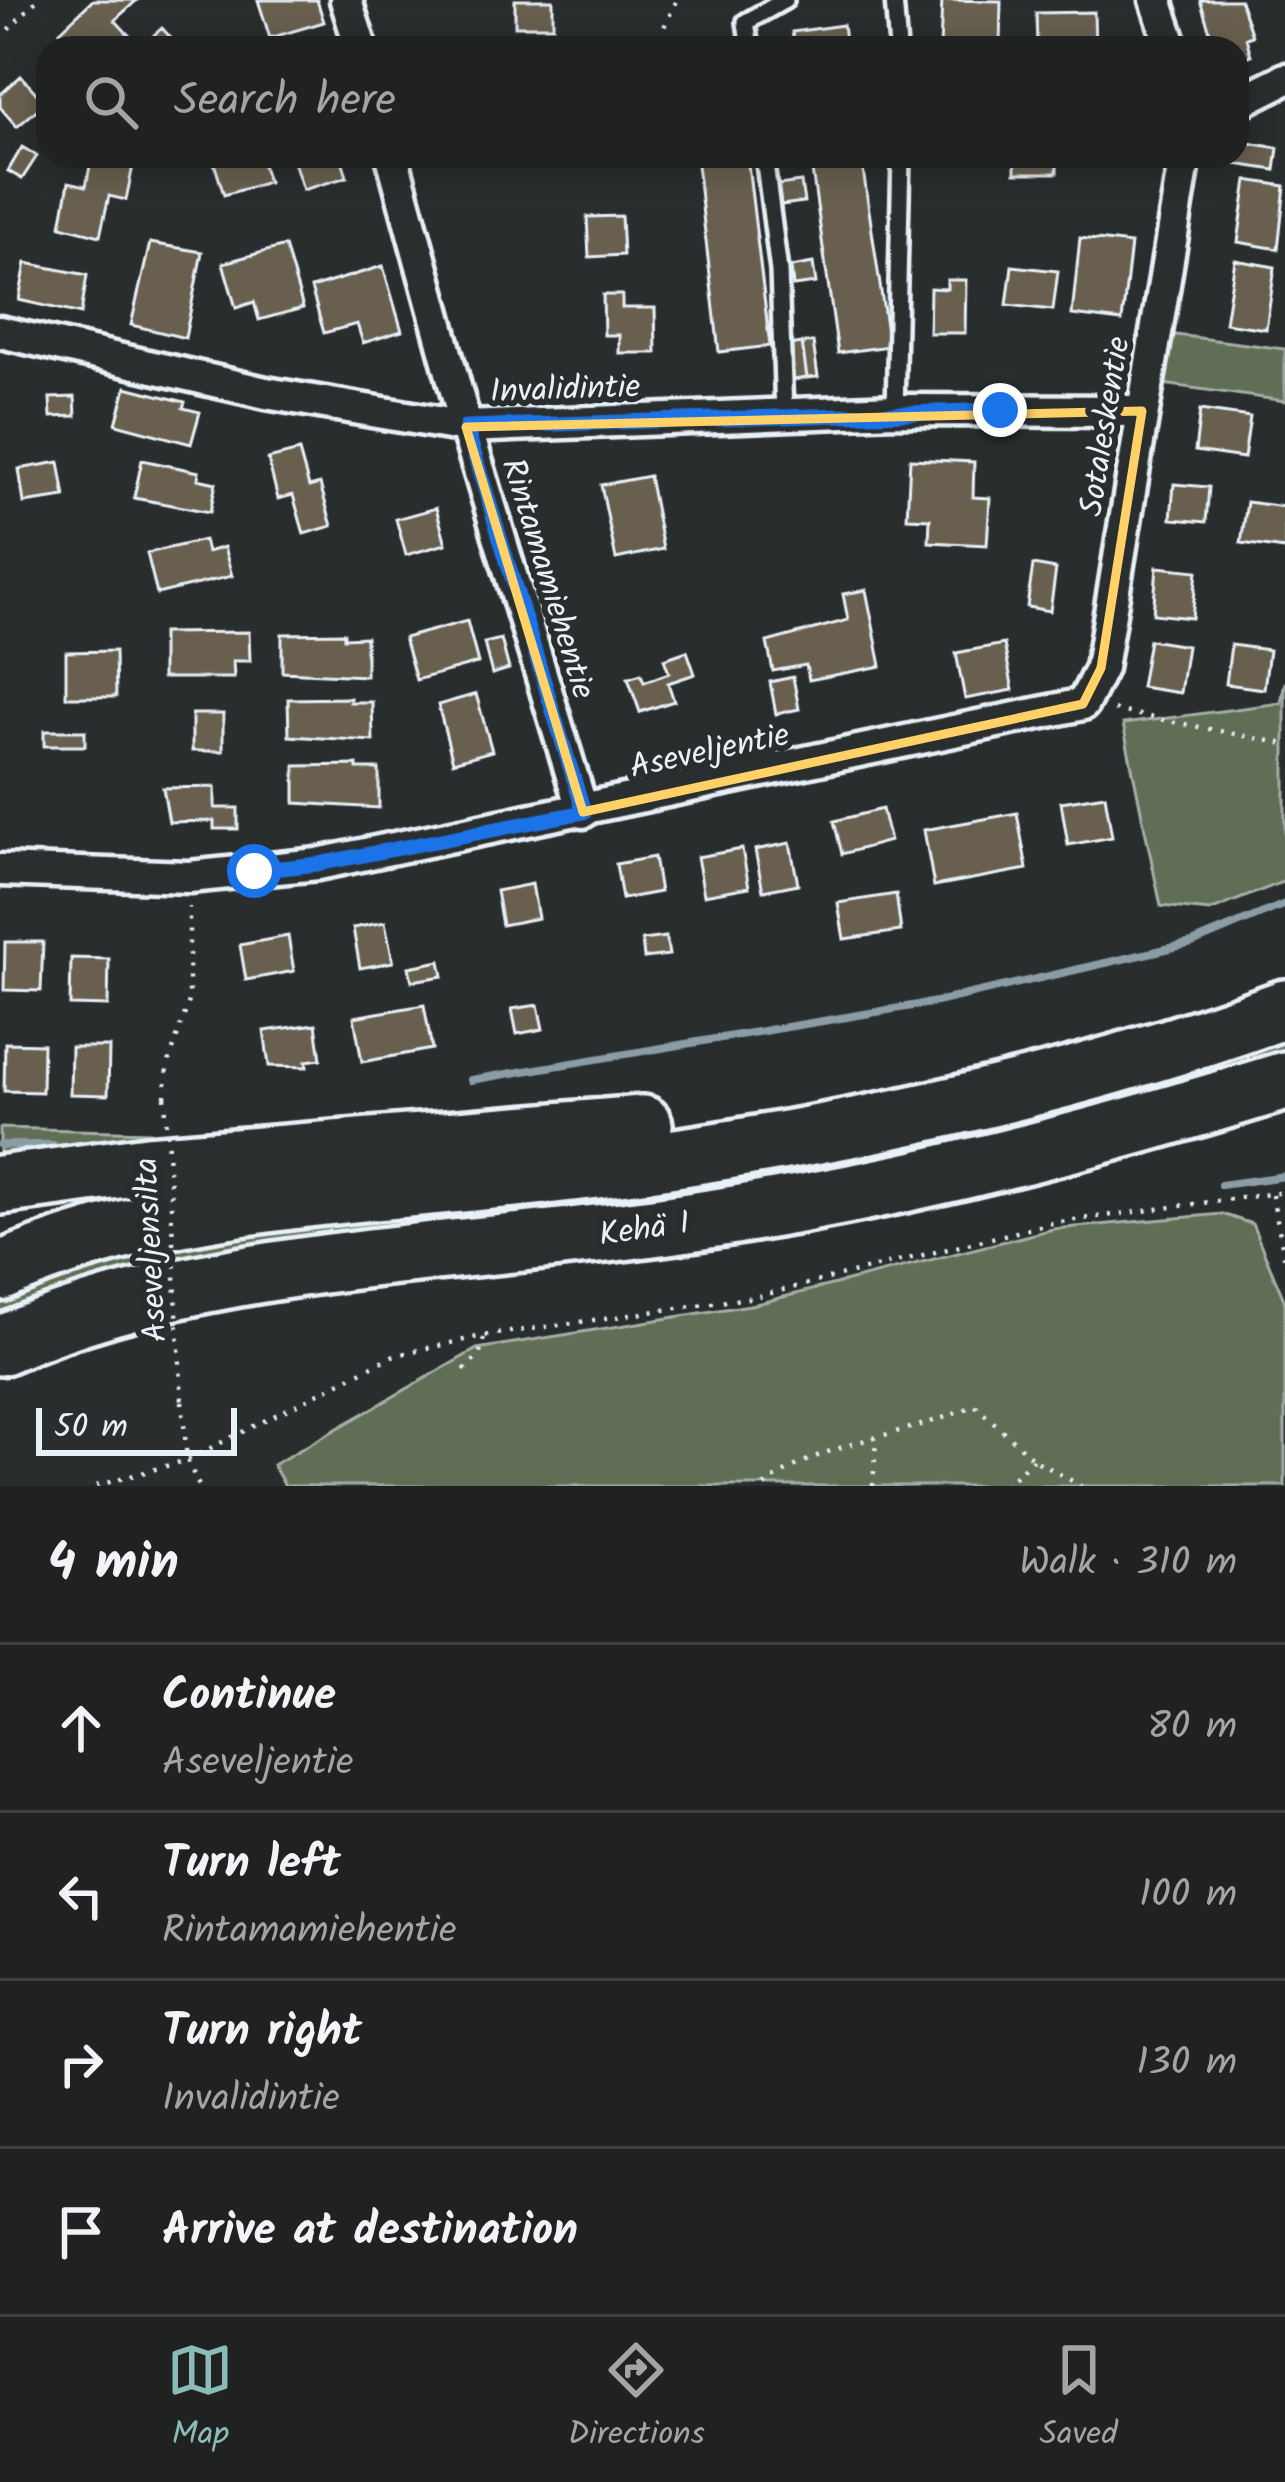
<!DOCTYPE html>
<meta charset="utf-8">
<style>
body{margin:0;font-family:Kalam,sans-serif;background:#2d2f2f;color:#f1f3f6}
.scale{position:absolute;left:36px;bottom:30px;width:201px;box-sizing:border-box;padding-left:12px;border:6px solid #e8f1f8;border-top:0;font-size:33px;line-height:42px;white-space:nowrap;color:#e8f1f8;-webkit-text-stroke:9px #2a2d2e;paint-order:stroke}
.stop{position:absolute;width:36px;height:36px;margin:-27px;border:9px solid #1a73e8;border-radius:50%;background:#fff}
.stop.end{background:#1a73e8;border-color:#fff;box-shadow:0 3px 12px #0008}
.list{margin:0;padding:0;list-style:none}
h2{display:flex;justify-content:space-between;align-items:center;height:156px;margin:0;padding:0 48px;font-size:51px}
h2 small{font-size:39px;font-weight:400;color:#a2a4a5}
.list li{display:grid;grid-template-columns:78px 1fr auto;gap:36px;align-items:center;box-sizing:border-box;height:168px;padding:0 48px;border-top:3px solid #3d3f40}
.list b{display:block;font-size:45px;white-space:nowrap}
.list p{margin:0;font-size:39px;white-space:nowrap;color:#a2a4a5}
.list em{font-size:39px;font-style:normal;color:#a2a4a5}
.icon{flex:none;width:66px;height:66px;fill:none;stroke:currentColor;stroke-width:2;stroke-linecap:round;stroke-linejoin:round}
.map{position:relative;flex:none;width:1285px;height:1486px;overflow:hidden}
.search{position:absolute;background:#202222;box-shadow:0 6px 30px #0003;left:36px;right:36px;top:36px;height:132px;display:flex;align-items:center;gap:30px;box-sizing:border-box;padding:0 42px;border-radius:36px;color:#a2a4a5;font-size:45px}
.sheet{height:828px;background:#202222}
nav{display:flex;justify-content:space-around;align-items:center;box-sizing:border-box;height:168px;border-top:3px solid #3d3f40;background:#202222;font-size:33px;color:#a2a4a5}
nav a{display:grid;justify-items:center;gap:6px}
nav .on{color:#8bbbb9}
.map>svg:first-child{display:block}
.green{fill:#616e56;stroke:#a4b0a7;stroke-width:3}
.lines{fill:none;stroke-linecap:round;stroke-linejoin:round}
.stream{stroke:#8a9ca6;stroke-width:8}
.building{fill:#685e4f;stroke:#e8f1f8;stroke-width:3}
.lane-casing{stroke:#e8f1f8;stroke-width:24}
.street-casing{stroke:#e8f1f8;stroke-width:39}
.highway-casing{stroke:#e8f1f8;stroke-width:66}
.path{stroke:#e8f1f8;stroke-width:4.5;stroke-dasharray:3 9;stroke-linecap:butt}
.lane{stroke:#2a2d2e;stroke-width:15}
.street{stroke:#2a2d2e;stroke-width:30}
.highway{stroke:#2a2d2e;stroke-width:57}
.path-bridge{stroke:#e8f1f8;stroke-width:4.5;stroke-dasharray:3 9;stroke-linecap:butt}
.route{stroke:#1a73e8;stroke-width:15}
.marked{fill:none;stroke:#ffd166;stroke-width:9;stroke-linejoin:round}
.labels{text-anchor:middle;stroke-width:12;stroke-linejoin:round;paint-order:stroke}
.street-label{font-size:33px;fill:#e8f1f8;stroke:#2a2d2e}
</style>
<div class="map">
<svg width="1285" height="1486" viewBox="0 0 1285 1486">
<rect width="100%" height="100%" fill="#2a2d2e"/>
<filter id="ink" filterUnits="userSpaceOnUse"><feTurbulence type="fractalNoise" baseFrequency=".00833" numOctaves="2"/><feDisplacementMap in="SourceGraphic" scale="24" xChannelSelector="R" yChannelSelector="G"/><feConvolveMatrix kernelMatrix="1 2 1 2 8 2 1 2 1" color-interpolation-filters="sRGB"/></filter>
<g filter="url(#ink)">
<path class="green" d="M1168,334L1285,349V401L1163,384Z
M1285,682V881L1210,911L1161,906L1123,724L1281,703Z
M1285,1035V1049L1260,1058C1043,1128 822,1177 596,1206C396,1233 189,1239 0,1314V1296L103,1261Z
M0,1128L150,1132V1151L0,1171Z
M1222,1214L1252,1224L1285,1302V1486H285L273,1465L477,1349L756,1304L1053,1229Z"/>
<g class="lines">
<path class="stream" d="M471,1080L936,1002L1192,943L1285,904
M0,1145H53
M1221,1185L1285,1176"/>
</g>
<path class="building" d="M93,0H137L115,20L139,46L75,48L60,31Z
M258,0H317L324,22L270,38Z
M515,0H553V26H515Z
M942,0L1001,1L1000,48H940Z
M1200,0H1240L1252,36L1246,38L1251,55L1237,60V48H1215Z
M1094,12L1095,48H1037L1036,13Z
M843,25L846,48H795L792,32Z
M162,28L180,48L144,44Z
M21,76L45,103L17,127L0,107V95Z
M1237,141L1278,148L1275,170L1228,163L1229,156H1237Z
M22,147L37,156L22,179L8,171Z
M92,156H135L126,200L109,196L100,236L61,226L69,182L86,186Z
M212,156H260L268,182L224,195Z
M292,156H341L347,177L303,190Z
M696,156H747L770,346L719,352Z
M810,156H861L889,346L838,353Z
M1015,156H1057V173H1015Z
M1247,180L1285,186L1278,249L1238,242Z
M801,182L804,202L781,205L778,185Z
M621,216L623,255L589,257L587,217Z
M1080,238L1131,244L1122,321L1072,315Z
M150,243L202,252L185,338L131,325Z
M285,246L303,308L259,320L254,302L236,308L223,263Z
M1235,260L1275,267L1266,329L1225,323Z
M26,263L87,275L81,314L19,300Z
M813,263L816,283L793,286L791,267Z
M383,266L402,331L363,343L357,324L324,333L311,288Z
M1012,266L1058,271L1053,310L1007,305Z
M947,280H966L965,333H929L930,288L947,289Z
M603,295H622V308H655L656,353H619V335H604Z
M813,342L818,377L807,378L802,343Z
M802,343L807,378L794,380L788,345Z
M126,387L185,402L183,408L200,412L191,444L116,424Z
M75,397L76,416L51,417L50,398Z
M1200,410L1250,417L1244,458L1195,451Z
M299,451L309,487L320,484L332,526L304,534L293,495L278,499L268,459Z
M910,459L974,462L973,497L990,498L987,545L929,542L930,519L907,518Z
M142,460L199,472L198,479L216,483L210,512L134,498Z
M59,462L65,497L24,503L19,469Z
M649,476L663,549L616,559L601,485Z
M1174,484L1209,487L1206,522L1171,519Z
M1247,502L1285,507V549L1241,543Z
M436,508L446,544L406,555L396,519Z
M204,540L207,552L224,547L232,576L157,594L147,553Z
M1033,565L1056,569L1050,611L1027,607Z
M1157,567L1197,571L1192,618L1153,614Z
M866,590L881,666L809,680L806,665L773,671L767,642L848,620L843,594Z
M467,621L478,663L416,680L404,638Z
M249,632L250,661H233L234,678H162V633Z
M344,633V638L366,637V676L282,672V634Z
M501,639L509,669L492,674L484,643Z
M1149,640L1187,646L1180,693L1141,687Z
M1004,644L1013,690L965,699L956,653Z
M1231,645L1269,650L1264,689L1226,684Z
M115,651L116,697H66V652Z
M687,651L695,674L668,683L674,701L640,712L628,678L641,674L644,682L669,673L664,659Z
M793,677L799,709L776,714L770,682Z
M476,694L492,751L453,762L438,705Z
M350,698V702H372L373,741L289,736L288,699Z
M192,714H223V751H192Z
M44,731H85V746H44Z
M357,765V769H379V808L295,803V766Z
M215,787V808H238V829H214V821L169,822L163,788Z
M1105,795L1112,837L1068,845L1061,802Z
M882,809L890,841L842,854L834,821Z
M1017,813L1027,869L934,886L924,830Z
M790,843L798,884L763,891L755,850Z
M742,849L749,887L704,895L697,857Z
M654,857L660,892L622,899L616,864Z
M532,884L538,918L502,925L496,891Z
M896,894L901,931L844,939L838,903Z
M385,922L393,962L360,968L353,928Z
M288,936L294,971L246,980L240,945Z
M666,937L669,955L644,958L642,940Z
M5,942H43L41,991L4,990Z
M71,958L109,959L108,1006L70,1005Z
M440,961L443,976L412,981L409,967Z
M424,1005L432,1049L362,1062L354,1017Z
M538,1005L543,1029L517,1034L512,1009Z
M316,1024L321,1059L306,1061L307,1067L269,1066L264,1031Z
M5,1043L43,1044L42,1092L4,1091Z
M71,1047H109L108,1095L70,1094Z"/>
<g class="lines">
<defs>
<path id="lane" d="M894,0L898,48
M750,48L746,22L785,0
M764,156L779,271L784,414
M895,410L901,156"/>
<path id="street" d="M346,0L361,48
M1156,0L1172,48
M1237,103L1285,79
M392,156L466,427L583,812
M0,332L266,393L466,427L895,410L1142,411
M0,870L189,877L318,864L1083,704L1101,668L1185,156"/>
<path id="highway" d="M0,1185L148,1165L643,1125
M0,1272C180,1191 404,1194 597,1169C829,1139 1065,1089 1285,1009
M0,1346C194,1261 415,1257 622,1231C847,1204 1069,1148 1285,1081"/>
</defs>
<use href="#lane" class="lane-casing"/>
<use href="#street" class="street-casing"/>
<use href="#highway" class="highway-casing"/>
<path class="path" d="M0,38L37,0
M654,48L677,0
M1114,710L1285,744
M165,1097L167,1068L189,1001V907
M1272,1195L1285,1260
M464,1370L479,1356L485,1335
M182,1401L187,1460L199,1486
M96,1486L187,1460L392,1356L482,1336L755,1297L1052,1223L1285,1192
M764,1486C826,1438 905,1438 975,1405L1033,1459L1081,1486
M873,1486L876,1440
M1005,1486L1033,1459"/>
<use href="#lane" class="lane"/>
<use href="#street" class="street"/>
<use href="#highway" class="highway"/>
<path class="path-bridge" d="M165,1097L182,1401"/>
</g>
</g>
<g class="lines" filter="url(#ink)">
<path class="route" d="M254,871L318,864L584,812L466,427L1000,410"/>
</g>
<path class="marked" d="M1142,411L1101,668L1083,704L583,812L466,427Z"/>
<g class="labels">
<g class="street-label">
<text transform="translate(565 387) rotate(-2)" y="12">Invalidintie</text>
<text transform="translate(1103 426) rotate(-81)" y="12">Sotaleskentie</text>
<text transform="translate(550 578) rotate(73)" y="12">Rintamamiehentie</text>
<text transform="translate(709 749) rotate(-12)" y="12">Aseveljentie</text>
<text transform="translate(644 1227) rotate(-8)" y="12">Kehä I</text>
<text transform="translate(149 1250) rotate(-93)" y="12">Aseveljensilta</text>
</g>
</g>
</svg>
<div class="scale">50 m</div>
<div class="stop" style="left:254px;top:871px"></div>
<div class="stop end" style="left:1000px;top:410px"></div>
<div class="search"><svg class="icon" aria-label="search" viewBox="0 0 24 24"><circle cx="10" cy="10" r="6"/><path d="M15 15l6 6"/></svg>Search here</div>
</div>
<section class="sheet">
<h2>4 min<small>Walk · 310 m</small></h2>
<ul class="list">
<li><svg class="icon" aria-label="ahead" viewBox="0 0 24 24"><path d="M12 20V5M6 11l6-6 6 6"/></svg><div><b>Continue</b><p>Aseveljentie</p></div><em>80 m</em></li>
<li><svg class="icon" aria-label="left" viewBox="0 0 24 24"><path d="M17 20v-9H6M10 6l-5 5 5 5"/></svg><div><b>Turn left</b><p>Rintamamiehentie</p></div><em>100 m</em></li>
<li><svg class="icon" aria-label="right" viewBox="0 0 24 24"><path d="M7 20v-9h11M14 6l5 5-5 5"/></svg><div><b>Turn right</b><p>Invalidintie</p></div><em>130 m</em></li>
<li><svg class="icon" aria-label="arrive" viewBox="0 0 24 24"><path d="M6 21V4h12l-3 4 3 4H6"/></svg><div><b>Arrive at destination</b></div></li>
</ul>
</section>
<nav>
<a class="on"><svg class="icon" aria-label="map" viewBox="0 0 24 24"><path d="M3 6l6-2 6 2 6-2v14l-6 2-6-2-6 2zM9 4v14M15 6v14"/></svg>Map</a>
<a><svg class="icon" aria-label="directions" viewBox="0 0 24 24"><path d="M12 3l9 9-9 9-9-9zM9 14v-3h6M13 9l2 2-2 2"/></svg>Directions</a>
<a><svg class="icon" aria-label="saved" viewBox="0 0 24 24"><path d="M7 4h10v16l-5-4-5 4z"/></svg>Saved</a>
</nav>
